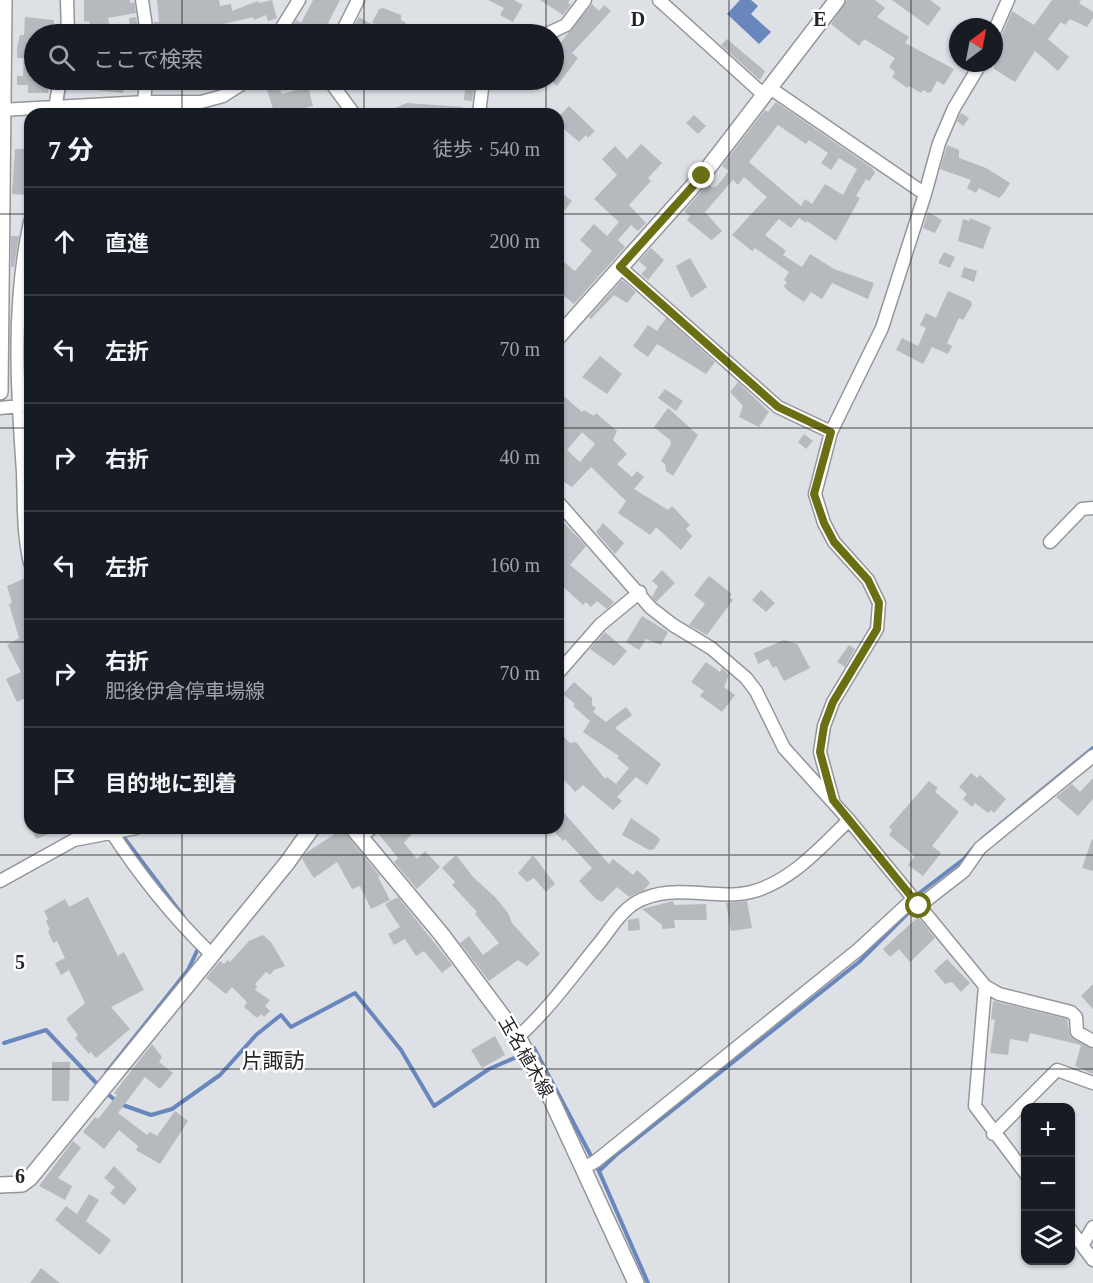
<!DOCTYPE html>
<html lang="ja">
<meta charset="utf-8">
<style>
body{margin:0;font-family:"Times New Roman","Noto Sans JP",serif;background:#242831;color:#f1f3f6}
.controls{position:absolute;right:18px;bottom:18px;display:grid;overflow:hidden;border-radius:12px;box-shadow:0 2px 4px #0004}
.controls button{width:54px;height:54px;display:grid;place-items:center;padding:0;border:0;border-bottom:2px solid #363941;background:#171b24;color:#f1f3f6;font:30px sans-serif}
.compass{position:absolute;left:949px;top:18px;width:54px;height:54px;border-radius:50%;background:#171b24;box-shadow:0 2px 4px #0004;rotate:32deg}
.stop{position:absolute;width:18px;height:18px;margin:-14px;border:4px solid #6a6f14;border-radius:50%;background:#fff}
.stop.end{background:#6a6f14;border-color:#fff;box-shadow:0 2px 6px #0008}
.list{margin:0;padding:0;list-style:none}
h2{display:flex;justify-content:space-between;align-items:center;height:78px;margin:0;padding:0 24px;font-size:26px}
h2 small{font-size:20px;font-weight:400;color:#9ea1a6}
.list li{display:grid;grid-template-columns:39px 1fr auto;gap:18px;align-items:center;box-sizing:border-box;height:108px;padding:0 24px;border-top:2px solid #363941}
.list b{display:block;font-size:22px;white-space:nowrap}
.list p{margin:0;font-size:20px;white-space:nowrap;color:#9ea1a6}
.list em{font-size:20px;font-style:normal;color:#9ea1a6}
.icon{flex:none;width:33px;height:33px;fill:none;stroke:currentColor;stroke-width:2;stroke-linecap:round;stroke-linejoin:round}
.map{position:relative;flex:none;width:1093px;height:1283px;overflow:hidden}
.search{position:absolute;background:#171b24;box-shadow:0 2px 4px #0004;left:24px;top:24px;width:540px;height:66px;display:flex;align-items:center;gap:15px;box-sizing:border-box;padding:0 21px;border-radius:33px;color:#9ea1a6;font-size:22px}
.panel{position:absolute;background:#171b24;box-shadow:0 2px 4px #0004;left:24px;top:108px;width:540px;height:726px;border-radius:18px}
.map>svg:first-child{display:block}
.water{fill:#6987bd}
.lines{fill:none;stroke-linecap:round;stroke-linejoin:round}
.stream{stroke:#6987bd;stroke-width:4}
.building{fill:#b6b9bd;fill-rule:evenodd}
.minor-casing{stroke:#94969a;stroke-width:15}
.major-casing{stroke:#94969a;stroke-width:18}
.minor{stroke:#fff;stroke-width:12}
.major{stroke:#fff;stroke-width:15}
.route{stroke:#6a6f14;stroke-width:8}
.grid{fill:none;stroke:#242527;stroke-width:1.5;stroke-opacity:0.55}
.labels{text-anchor:middle;stroke-width:5;stroke-linejoin:round;paint-order:stroke}
.street-label{font-size:18px;fill:#242527;stroke:#fff}
.quarter-label{font-size:21px;fill:#242527;stroke:#fff}
.grid-label{font-size:20px;text-anchor:middle;font-weight:bold;fill:#242527;stroke:#fff;stroke-width:5;stroke-linejoin:round;paint-order:stroke}
</style>
<div class="map">
<svg width="1093" height="1283" viewBox="0 0 1093 1283">
<rect width="100%" height="100%" fill="#dde0e5"/>
<path class="water" d="M740,0H751L758,6L751,14L771,32L759,44L727,14Z"/>
<g class="lines">
<path class="stream" d="M61,105L66,80
M26,284L30,258
M122,835L183,916
M982,839L1093,748
M918,894L964,859L973,848
M4,1043L46,1030L100,1087
M532,1050L534,1048L599,1171L648,1283
M106,1073L188,970L197,951
M105,1092L120,1104L151,1115L172,1109L220,1075L256,1035L281,1015L291,1027L355,993L401,1050L434,1106L489,1069L519,1056
M599,1171L616,1155L859,962L910,911"/>
</g>
<path class="building" d="M84,0H130V3L134,2L136,13L108,18L111,34H91L89,21L84,22Z
M157,0H219L220,6L231,4L232,11L258,1L259,3L272,0L277,18L268,21L266,15L254,20L253,17L198,30L199,34H155L154,22H159Z
M313,0H340L328,23L335,27L333,34H304L291,28L296,20L301,23Z
M488,0H514L523,5L513,22L500,15L504,8Z
M540,0H570L568,3L571,5L563,15Z
M847,0H875L885,8L877,17L909,37L905,43L954,69L944,85L937,81L931,92L928,93L923,90L921,93L909,86L907,88L892,77L895,72L889,67L895,58L864,39L859,46L831,24Z
M892,0H930L941,8L928,26Z
M1052,0H1081L1079,3L1093,12V18L1087,27L1070,19L1065,25L1061,22L1048,39L1069,57L1058,71L1035,51L1015,82L994,69V40L1002,35L1012,11L1034,25Z
M592,4L599,11L604,5L611,11L572,53L578,58L557,86L550,80H554V73L558,67L554,63V40L560,43Z
M383,8L401,15V20L406,23L400,34L372,23L379,9Z
M25,17L54,20L53,34H34V80H48V93H28V85H17V76H23L24,58H17V47L20,35H24Z
M136,17L138,27L130,28L129,18Z
M359,17L377,27L373,34H350Z
M727,39L765,71L760,80L721,45Z
M85,80L124,82L123,93L84,89Z
M181,80H191V88L182,89Z
M264,80H275L282,94L308,87L313,106L301,109L303,114H282L281,110L274,112Z
M466,80H475L472,101L464,100Z
M776,102L872,168L875,173L869,181L866,179L856,196L860,198L836,241L807,221L806,223L799,218L791,228L779,219L765,235L786,251L783,255L802,267L810,254L834,269L874,283L868,299L832,283L822,299L811,292L804,302L787,290L784,286L787,282L784,280L789,272L755,248L752,251L732,235L767,197L744,177L738,185L733,180L705,212L722,231L713,239L711,240L687,220L690,216L684,211L708,184L713,188L717,186L729,171L722,166L765,110L768,112ZM778,125L806,144L809,140L828,153L821,163L831,170L839,158L857,169L843,195L825,184L812,204L805,199L801,206L749,162Z
M407,103L463,107V114H380Z
M569,106L595,131L588,138L586,135L579,142L558,124V117Z
M961,113L969,118L963,126L957,121Z
M694,115L706,126L698,134L686,123Z
M641,144L662,163L648,178L651,181L629,205L646,223L638,231L631,225L618,240L625,247L574,304L558,291V257L575,271L592,251L580,240L594,224L607,236L619,222L594,199L617,175L602,159L615,146L627,159Z
M947,145L959,150V158L986,168L1010,183L1004,193L999,198L979,188L976,193L967,188L971,180L940,169Z
M15,149H30L28,195L12,194Z
M558,190L572,201L565,210L558,204Z
M928,212L942,220L935,233L923,228Z
M970,218L991,227L983,249L958,241L963,219L969,221Z
M11,236H19L14,267H11Z
M651,248L664,260L648,280L641,274L647,268L639,261Z
M944,252L955,257L950,268L938,263Z
M690,258L707,287L691,298L676,266Z
M964,267L977,271L974,282L961,277Z
M622,280L636,292L627,303L614,295L591,319L589,317Z
M948,291L971,301L972,305L963,320L959,318L947,343L952,346L948,354L932,347L923,364L896,350L902,338L918,346L926,328L920,325L926,313L936,318Z
M666,318L715,362L706,374L657,344L648,357L633,346L648,325L657,331Z
M600,356L622,374L607,394L582,377Z
M738,382L769,412L759,427L739,417L743,406L730,392Z
M665,389L683,401L676,411L658,398Z
M558,391L582,412L584,410L594,416L596,413L617,431L613,440L627,454L617,464L632,477L637,471L644,477L634,489L668,510L672,506L690,525L686,529L692,536L681,550L656,527L650,535L618,513L626,501L591,467L572,487L558,478ZM582,432L595,444L580,462L567,450Z
M668,408L698,435L673,476L666,471L665,464L661,461L671,444L670,440L654,427Z
M804,434L813,441L806,449L798,442Z
M563,522L586,546L570,565L614,602L607,609L597,601L591,607L586,602L583,605L558,582V527Z
M603,523L624,543L615,554L596,532Z
M662,570L675,583L656,602L652,597L658,586L652,581Z
M709,576L732,594L730,597L733,600L707,635L689,625L705,604L694,595Z
M26,578L30,592V696L17,702L6,679L21,672L7,645L19,638L9,604L12,603L7,586Z
M761,590L775,603L766,612L752,600Z
M642,616L668,632L661,645L646,639L639,650L626,642Z
M605,632L627,651L614,666L590,649Z
M784,640L797,644L810,668L784,681L776,666L773,668L768,659L758,664L754,653Z
M849,645L855,649L845,667L837,662Z
M706,662L720,672L722,668L729,675L724,687L735,695L722,712L700,696L704,691L691,682Z
M574,682L592,698V705L596,708L593,712L606,722L626,707L632,715L615,728L661,764L647,785L636,777L617,797L622,801L613,810L583,785L575,792L558,773V731L570,743L576,742L605,779L607,777L616,784L629,768L617,758L619,756L583,732L590,721L573,706L575,704L563,694Z
M971,773L977,778L980,775L1006,799L994,813L991,810L988,813L975,803L972,807L963,799L967,794L959,787Z
M1093,778V799L1078,816L1056,797L1072,784L1080,792Z
M929,781L938,788L935,792L959,812L932,846L941,853L923,876L908,865L915,856L889,835L892,830L889,827Z
M558,806L609,864L613,859L633,875L637,870L646,878L650,883L644,890L629,897L617,887L602,902L596,899L579,881L592,868L565,839L563,841L551,828H558Z
M631,818L658,837L660,840L654,849L649,850L622,835Z
M31,828H63L36,839Z
M383,828H417L404,843L417,859L425,851L440,867L417,889L394,862L398,858L378,833Z
M342,829L380,876L378,877L390,900L371,909L360,886L352,889L337,862L314,878L306,866L302,858L306,853Z
M1092,839L1093,840V871L1082,868Z
M456,855L473,877L495,897L508,913L512,923L540,954L527,966L518,960L489,981L460,943L469,936L483,955L499,943L475,914L477,912L452,885L455,882L442,868Z
M533,855L555,884L546,892L534,878L527,882L518,873Z
M88,897L118,956L124,952L144,990L111,1007L130,1029L96,1058L91,1052L89,1054L75,1038L78,1035L66,1019L85,1003L69,970L61,975L55,963L65,958L57,941L53,943L48,931L50,930L46,921L48,919L44,911L65,899L69,907Z
M398,897L452,965L442,973L424,951L416,956L405,939L394,945L388,934L400,927L385,904Z
M673,901L674,905L706,904L707,920H674L675,928L662,929V925L642,909Z
M747,901L752,928L731,931L726,903Z
M918,917L935,938L910,962L899,949L890,957L883,949Z
M639,918L640,930L628,931V920Z
M263,935L271,942L285,966L274,970L270,975L266,972L255,984L257,987L255,990L270,1000L265,1006L270,1011L264,1017L261,1014L257,1018L244,1007L247,1002L232,987L226,994L206,978L220,961L224,964L228,960L230,962L249,941Z
M947,959L970,983L961,992L952,982L945,984L934,971Z
M1093,984V1009L1081,996Z
M993,1001L1067,1019L1070,1037L1093,1049V1074L1075,1066L1081,1045L1030,1033L1028,1042L1010,1039L1008,1055L990,1053L995,1020L991,1019Z
M495,1036L505,1055L482,1068L471,1050Z
M152,1044L162,1057L159,1062L173,1073L160,1089L145,1077L118,1113L147,1135L150,1132L157,1136L175,1111L188,1121L160,1164L136,1150L138,1146L119,1130L104,1149L83,1132L95,1117L98,1119L117,1095L114,1093Z
M52,1062H70L69,1101H52Z
M73,1141L81,1148L58,1178L72,1186L65,1200L39,1186Z
M114,1166L137,1189L124,1205L110,1193L115,1187L104,1178Z
M89,1194L99,1200L86,1221L111,1240L100,1255L55,1220L66,1206L77,1214Z
M41,1268L60,1283H30Z"/>
<g class="lines">
<defs>
<path id="minor" d="M67,0L68,34
M142,0L147,34
M659,0L764,95
M994,32L1008,0
M278,34L299,0
M341,34L358,0
M547,34L566,25L585,0
M329,80L354,114
M770,88L925,194L882,328L831,432L815,494L824,523L834,542L868,580L879,603L877,629L833,702L824,726L820,752L833,800
M0,110L145,102H201L223,96L248,80
M54,113L60,80
M143,114L146,80
M479,114L483,80
M925,194L939,143L954,108L981,63
M30,222C12,304 17,388 23,472C24,501 23,534 30,563
M620,267L778,407L831,432
M0,408L30,405
M558,502L651,608L673,625L711,648L746,678L756,691L784,748L849,820L985,986L999,994L1071,1012L1076,1017L1077,1032L1093,1041
M1050,542L1082,509L1093,508
M558,673L600,625L640,592
M109,828C139,875 172,916 212,955
M361,836L372,828
M0,881L74,840L136,828
M919,906L964,871L980,848L1093,756
M985,986L975,1106L1026,1174
M518,1037C548,1010 571,978 596,947C608,933 619,913 635,903C671,881 713,901 751,892C791,882 821,847 849,820
M993,1134L1057,1070L1093,1083
M584,1168L596,1161L859,949L913,899
M1070,1229L1093,1260
M1083,1244L1093,1227"/>
<path id="major" d="M558,337L702,176L837,0
M0,392L4,0
M353,828L442,935L518,1037L552,1101L636,1283
M0,1185L22,1184L30,1178L287,863L312,828"/>
</defs>
<use href="#minor" class="minor-casing"/>
<use href="#major" class="major-casing"/>
<use href="#minor" class="minor"/>
<use href="#major" class="major"/>
</g>
<g class="lines">
<path class="route" d="M702,176L620,267L778,407L831,432L814,494L824,523L834,542L868,580L879,603L877,629L833,702L824,726L820,752L833,800L919,906"/>
</g>
<path class="grid" d="M182,0V34M364,0V34M546,0V34M729,0V1283M911,0V1283M182,80V114M364,80V114M546,80V114M0,214H30M558,214H1093M0,428H30M558,428H1093M0,642H30M558,642H1093M182,828V1283M364,828V1283M546,828V1283M0,855H1093M0,1069H1093"/>
<g class="labels">
<g class="street-label">
<text transform="translate(526 1057) rotate(60)" y="6">玉名植木線</text>
</g>
<g class="quarter-label">
<text x="273" y="1068">片諏訪</text>
</g>
</g>
<g class="grid-label">
<text x="638" y="26">D</text>
<text x="820" y="26">E</text>
<text x="20" y="969">5</text>
<text x="20" y="1183">6</text>
</g>
</svg>
<div class="controls">
<button>+</button>
<button>−</button>
<button><svg class="icon" aria-label="layers" viewBox="0 0 24 24"><path d="M12 4l9 5-9 5-9-5zM3 14l9 5 9-5"/></svg></button>
</div>
<svg class="compass" viewBox="-18 -18 36 36"><path d="M0-13l5 13h-10z" fill="#e53935"/><path d="M0 13l5-13h-10z" fill="#9ea1a6"/></svg>
<div class="stop" style="left:919px;top:906px"></div>
<div class="stop end" style="left:702px;top:176px"></div>
<div class="search"><svg class="icon" aria-label="search" viewBox="0 0 24 24"><circle cx="10" cy="10" r="6"/><path d="M15 15l6 6"/></svg>ここで検索</div>
<section class="panel">
<h2>7 分<small>徒歩 · 540 m</small></h2>
<ul class="list">
<li><svg class="icon" aria-label="ahead" viewBox="0 0 24 24"><path d="M12 20V5M6 11l6-6 6 6"/></svg><div><b>直進</b></div><em>200 m</em></li>
<li><svg class="icon" aria-label="left" viewBox="0 0 24 24"><path d="M17 20v-9H6M10 6l-5 5 5 5"/></svg><div><b>左折</b></div><em>70 m</em></li>
<li><svg class="icon" aria-label="right" viewBox="0 0 24 24"><path d="M7 20v-9h11M14 6l5 5-5 5"/></svg><div><b>右折</b></div><em>40 m</em></li>
<li><svg class="icon" aria-label="left" viewBox="0 0 24 24"><path d="M17 20v-9H6M10 6l-5 5 5 5"/></svg><div><b>左折</b></div><em>160 m</em></li>
<li><svg class="icon" aria-label="right" viewBox="0 0 24 24"><path d="M7 20v-9h11M14 6l5 5-5 5"/></svg><div><b>右折</b><p>肥後伊倉停車場線</p></div><em>70 m</em></li>
<li><svg class="icon" aria-label="arrive" viewBox="0 0 24 24"><path d="M6 21V4h12l-3 4 3 4H6"/></svg><div><b>目的地に到着</b></div></li>
</ul>
</section>
</div>
